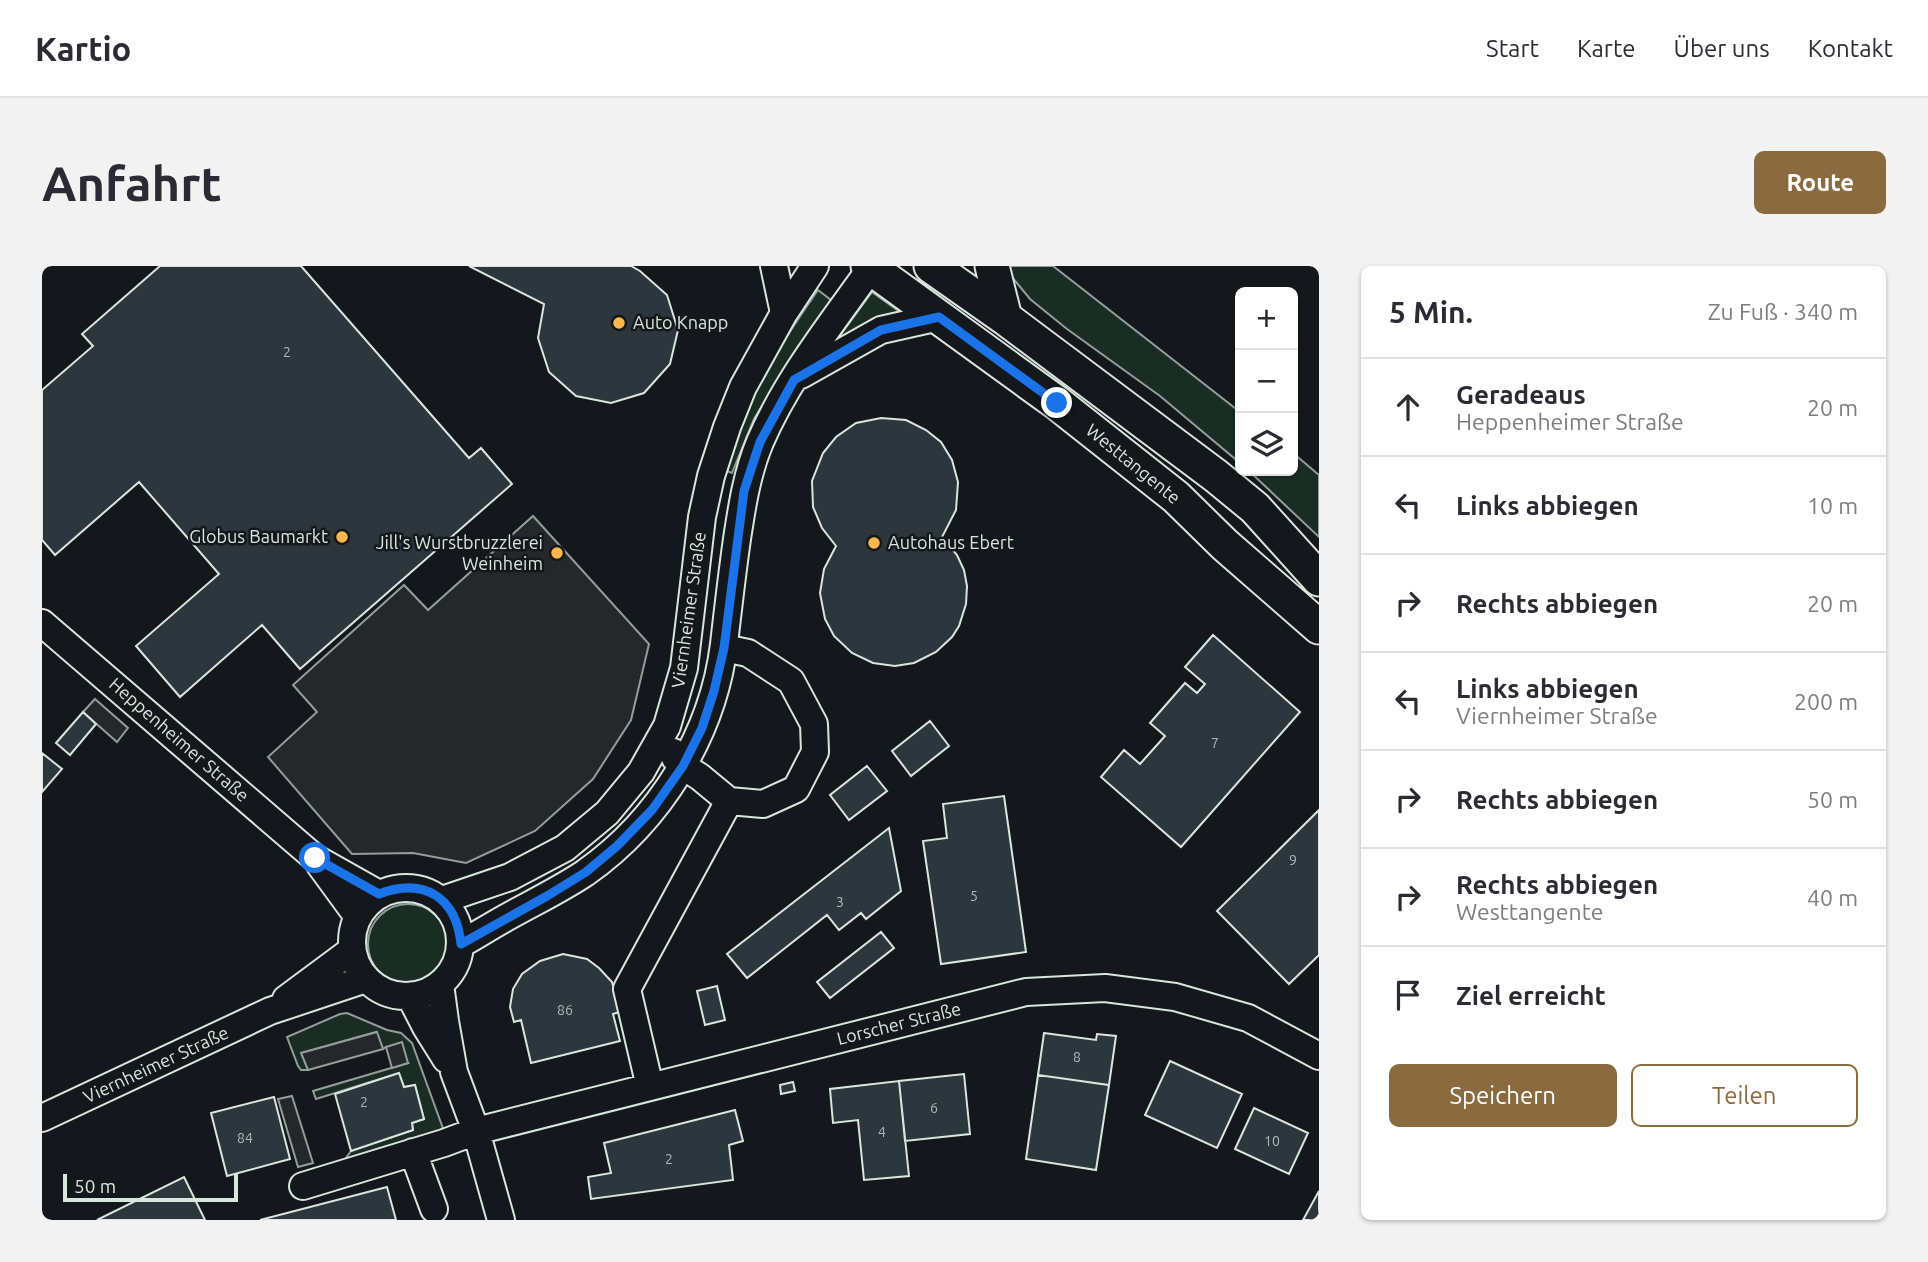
<!DOCTYPE html>
<html lang="de">
<meta charset="utf-8">
<style>
body{margin:0;font-family:Ubuntu,sans-serif;background:#f2f2f3;color:#2b2b33}
.controls{position:absolute;right:21px;top:21px;display:grid;overflow:hidden;border-radius:10px;box-shadow:0 2px 5px #0004}
.controls button{width:63px;height:63px;display:grid;place-items:center;padding:0;border:0;border-bottom:2px solid #e1e1e2;background:#fff;color:#2b2b33;font:35px sans-serif}
.scale{position:absolute;left:21px;bottom:18px;width:175px;box-sizing:border-box;padding-left:7px;border:4px solid #d8e6dc;border-top:0;font-size:19px;line-height:24px;white-space:nowrap;color:#d8e6dc;-webkit-text-stroke:5px #14181c;paint-order:stroke}
.stop{position:absolute;width:21px;height:21px;margin:-16px;border:5px solid #1a73e8;border-radius:50%;background:#fff}
.stop.end{background:#1a73e8;border-color:#fff;box-shadow:0 2px 7px #0008}
.list{margin:0;padding:0;list-style:none}
h2{display:flex;justify-content:space-between;align-items:center;height:91px;margin:0;padding:0 28px;font-size:30px}
h2 small{font-size:23px;font-weight:400;color:#7c7c81}
.list li{display:grid;grid-template-columns:46px 1fr auto;gap:21px;align-items:center;box-sizing:border-box;height:98px;padding:0 28px;border-top:2px solid #e1e1e2}
.list b{display:block;font-size:26px;white-space:nowrap}
.list p{margin:0;font-size:23px;white-space:nowrap;color:#7c7c81}
.list em{font-size:23px;font-style:normal;color:#7c7c81}
.actions{display:flex;gap:14px;padding:21px 28px}
.actions a{flex:1;padding:16px 0;border:2px solid #8a6a3f;border-radius:10px;text-align:center;font-size:24px;color:#8a6a3f}
.actions .main{background:#8a6a3f;color:#fff}
.icon{flex:none;width:38px;height:38px;fill:none;stroke:currentColor;stroke-width:2;stroke-linecap:round;stroke-linejoin:round}
.map{position:relative;flex:none;width:1277px;height:954px;overflow:hidden;border-radius:10px}
header{display:flex;align-items:center;gap:42px;box-sizing:border-box;height:98px;padding:0 35px;background:#fff;border-bottom:2px solid #e1e1e2}
header strong{font-size:33px}
nav{display:flex;gap:38px;margin-inline-start:auto;font-size:24px}
.intro{display:flex;align-items:center;justify-content:space-between;box-sizing:border-box;height:168px;padding:0 42px}
h1{margin:0;font-size:49px}
.button{padding:18px 32px;border-radius:10px;background:#8a6a3f;color:#fff;font-size:24px;font-weight:700}
main{display:flex;gap:42px;padding:0 42px}
aside{flex:1;background:#fff;border-radius:10px;box-shadow:0 2px 5px #0004}
.map>svg:first-child{display:block}
.green{fill:#1a2d24;stroke:#939e99;stroke-width:2}
.parking{fill:#24282b;stroke:#939e99;stroke-width:2}
.building{fill:#2c363c;stroke:#d8e6dc;stroke-width:2}
.lines{fill:none;stroke-linecap:round;stroke-linejoin:round}
.minor-casing{stroke:#d8e6dc;stroke-width:30}
.major-casing{stroke:#d8e6dc;stroke-width:37}
.minor{stroke:#14181c;stroke-width:26}
.major{stroke:#14181c;stroke-width:33}
.route{stroke:#1a73e8;stroke-width:9}
.poi-dot{fill:#ffb74d;stroke:#14181c;stroke-width:2.5}
.labels{text-anchor:middle;stroke-width:5;stroke-linejoin:round;paint-order:stroke}
.number-label{font-size:14px;fill:#adbab4}
.poi-label{font-size:18px;fill:#d8e6dc;stroke:#14181c;text-anchor:start}
.street-label{font-size:18px;fill:#d8e6dc;stroke:#14181c}
</style>
<header>
<strong>Kartio</strong>
<nav><a>Start</a><a>Karte</a><a>Über uns</a><a>Kontakt</a></nav>
</header>
<div class="intro"><h1>Anfahrt</h1><a class="button">Route</a></div>
<main>
<div class="map">
<svg width="1277" height="954" viewBox="0 0 1277 954">
<rect width="100%" height="100%" fill="#14181c"/>
<path class="green" d="M961,0H1011L1198,146V197L1118,130L1025,63L988,33Z
M776,24L789,34L739,108L712,153L690,207L682,204C688,188 692,172 699,157C718,109 747,66 776,24Z
M830,26L862,49L798,73L797,71Z
M1251,187L1277,209V271L1207,205H1251Z
M326 678a40 40 0 1 1 80 0a40 40 0 1 1-80 0Z
M305,747L345,764L359,767L370,777L403,868L301,896L309,885L371,864L370,857L382,853L373,819L362,821L357,807L274,833L271,825L366,797L344,781L341,783L334,766L260,787L266,804H259L256,800L245,771L298,748Z"/>
<path class="parking" d="M491,250L607,378L589,454L551,513L493,565L424,597L371,587L310,588L226,491L275,446L251,419L362,319L386,344Z
M53,433L86,462L75,476L41,446Z
M335,766L341,783L266,804L259,787Z
M360,776L366,797L350,802L344,781Z
M250,830L271,897L256,901L236,833Z"/>
<path class="building" d="M118,0H259L427,192L439,182L470,218L258,403L220,359L138,431L94,380L177,308L97,216L13,289L0,274V124L51,80L40,68Z
M427,0H589L598,5L625,29L636,64L628,98L602,127L569,137L534,130L507,106L496,72L502,38Z
M839,152L864,154L884,164L899,176L910,194L916,216L914,244L900,271L915,289L922,304L925,320L924,338L917,360L910,371L894,386L872,397L853,400L831,397L810,387L792,370L783,353L778,327L782,303L794,280L780,262L771,241L770,215L781,187L794,171L814,157Z
M1171,369L1258,446L1139,581L1059,511L1082,484L1098,498L1123,470L1108,457L1143,417L1155,427L1163,418L1143,401Z
M41,446L54,458L28,489L14,477Z
M888,455L907,480L869,510L850,485Z
M0,487L20,503L0,526Z
M825,500L845,525L807,554L788,529Z
M962,530L984,686L899,698L881,575L905,572L901,538Z
M1277,544V689L1247,718L1175,645Z
M847,562L859,625L824,653L819,647L797,664L785,649L705,712L685,688Z
M839,666L852,682L788,732L775,716Z
M521,688L545,693L557,702L570,716L578,746L571,748L578,775L489,797L479,754L472,756L468,741L471,723L480,708L498,695Z
M675,720L683,754L663,759L655,725Z
M1002,767L1054,774L1055,768L1074,770L1067,819L996,809Z
M1128,795L1200,828L1175,882L1103,849Z
M357,807L362,821L373,819L382,853L370,857L371,864L309,885L293,828Z
M922,808L928,868L863,875L857,815Z
M996,809L1067,819L1054,904L984,893Z
M857,815L867,910L822,914L816,854L791,857L788,823Z
M751,816L753,825L739,828L738,819Z
M232,831L248,893L185,910L169,847Z
M1212,842L1266,867L1247,908L1193,883Z
M693,844L701,875L687,879L691,914L549,933L546,911L569,907L562,877Z
M142,911L163,954H55Z
M345,921L354,954H218Z
M1277,925V954H1261Z"/>
<g class="lines">
<defs>
<path id="minor" d="M732,0L742,47
M759,109L839,64L897,51
M0,357L273,592L337,628
M631,486L633,492L641,500L658,511L687,535L721,538L754,523L773,486L772,458L749,415L706,387L682,382
M278,599L316,651
M310 676a54 54 0 1 1 108 0a54 54 0 1 1-108 0Z
M400,634L468,611L523,582L565,547L599,506L625,460L642,402L660,251L669,210L685,161L701,121L742,47L773,0
M419,678C433,670 446,662 460,654C488,638 516,625 543,607C617,555 671,469 682,378C686,343 690,308 695,273C700,240 705,207 718,176C745,113 790,57 829,2
M398,718L403,755L412,806L434,865L459,954
M368,730L384,761L404,793
M244,733L310,684
M608,821L585,723L687,535
M0,852L228,745L324,713
M371,886L392,943
M261,920L402,877L434,865L984,726L1063,722L1133,731L1206,752L1277,790"/>
<path id="major" d="M826,0L1015,137L1134,231L1183,279L1277,361
M889,0L963,52L1174,210L1213,242L1277,313
M950,0L963,52"/>
</defs>
<use href="#minor" class="minor-casing"/>
<use href="#major" class="major-casing"/>
<use href="#minor" class="minor"/>
<use href="#major" class="major"/>
</g>
<g class="lines">
<path class="route" d="M273,592L337,628C382,611 414,631 419,678L505,630L544,606L575,580L610,544L641,500L660,462L672,425L682,382L702,225L718,176L752,114L839,64L897,51L1015,137"/>
</g>
<g class="poi-dot">
<circle cx="577" cy="57" r="7"/>
<circle cx="300" cy="271" r="7"/>
<circle cx="832" cy="277" r="7"/>
<circle cx="515" cy="287" r="7"/>
</g>
<g class="labels">
<g class="number-label">
<text x="245" y="91">2</text>
<text x="1173" y="482">7</text>
<text x="1251" y="599">9</text>
<text x="932" y="635">5</text>
<text x="798" y="641">3</text>
<text x="523" y="749">86</text>
<text x="1035" y="796">8</text>
<text x="322" y="841">2</text>
<text x="892" y="847">6</text>
<text x="840" y="871">4</text>
<text x="203" y="877">84</text>
<text x="1230" y="880">10</text>
<text x="627" y="898">2</text>
</g>
<g class="poi-label">
<text x="591" y="63">Auto Knapp</text>
<text x="286" y="277" text-anchor="end">Globus Baumarkt</text>
<text x="501" y="283" text-anchor="end">Jill's Wurstbruzzlerei<tspan x="501" dy="21">Weinheim</tspan></text>
<text x="846" y="283">Autohaus Ebert</text>
</g>
<g class="street-label">
<text transform="translate(1091 198) rotate(39)" y="6">Westtangente</text>
<text transform="translate(647 344) rotate(-82)" y="6">Viernheimer Straße</text>
<text transform="translate(137 474) rotate(41)" y="6">Heppenheimer Straße</text>
<text transform="translate(857 758) rotate(-14)" y="6">Lorscher Straße</text>
<text transform="translate(114 799) rotate(-25)" y="6">Viernheimer Straße</text>
</g>
</g>
</svg>
<div class="controls">
<button>+</button>
<button>−</button>
<button><svg class="icon" aria-label="layers" viewBox="0 0 24 24"><path d="M12 4l9 5-9 5-9-5zM3 14l9 5 9-5"/></svg></button>
</div>
<div class="scale">50 m</div>
<div class="stop" style="left:273px;top:592px"></div>
<div class="stop end" style="left:1015px;top:137px"></div>
</div>
<aside>
<h2>5 Min.<small>Zu Fuß · 340 m</small></h2>
<ul class="list">
<li><svg class="icon" aria-label="ahead" viewBox="0 0 24 24"><path d="M12 20V5M6 11l6-6 6 6"/></svg><div><b>Geradeaus</b><p>Heppenheimer Straße</p></div><em>20 m</em></li>
<li><svg class="icon" aria-label="left" viewBox="0 0 24 24"><path d="M17 20v-9H6M10 6l-5 5 5 5"/></svg><div><b>Links abbiegen</b></div><em>10 m</em></li>
<li><svg class="icon" aria-label="right" viewBox="0 0 24 24"><path d="M7 20v-9h11M14 6l5 5-5 5"/></svg><div><b>Rechts abbiegen</b></div><em>20 m</em></li>
<li><svg class="icon" aria-label="left" viewBox="0 0 24 24"><path d="M17 20v-9H6M10 6l-5 5 5 5"/></svg><div><b>Links abbiegen</b><p>Viernheimer Straße</p></div><em>200 m</em></li>
<li><svg class="icon" aria-label="right" viewBox="0 0 24 24"><path d="M7 20v-9h11M14 6l5 5-5 5"/></svg><div><b>Rechts abbiegen</b></div><em>50 m</em></li>
<li><svg class="icon" aria-label="right" viewBox="0 0 24 24"><path d="M7 20v-9h11M14 6l5 5-5 5"/></svg><div><b>Rechts abbiegen</b><p>Westtangente</p></div><em>40 m</em></li>
<li><svg class="icon" aria-label="arrive" viewBox="0 0 24 24"><path d="M6 21V4h12l-3 4 3 4H6"/></svg><div><b>Ziel erreicht</b></div></li>
</ul>
<div class="actions"><a class="main">Speichern</a><a>Teilen</a></div>
</aside>
</main>
